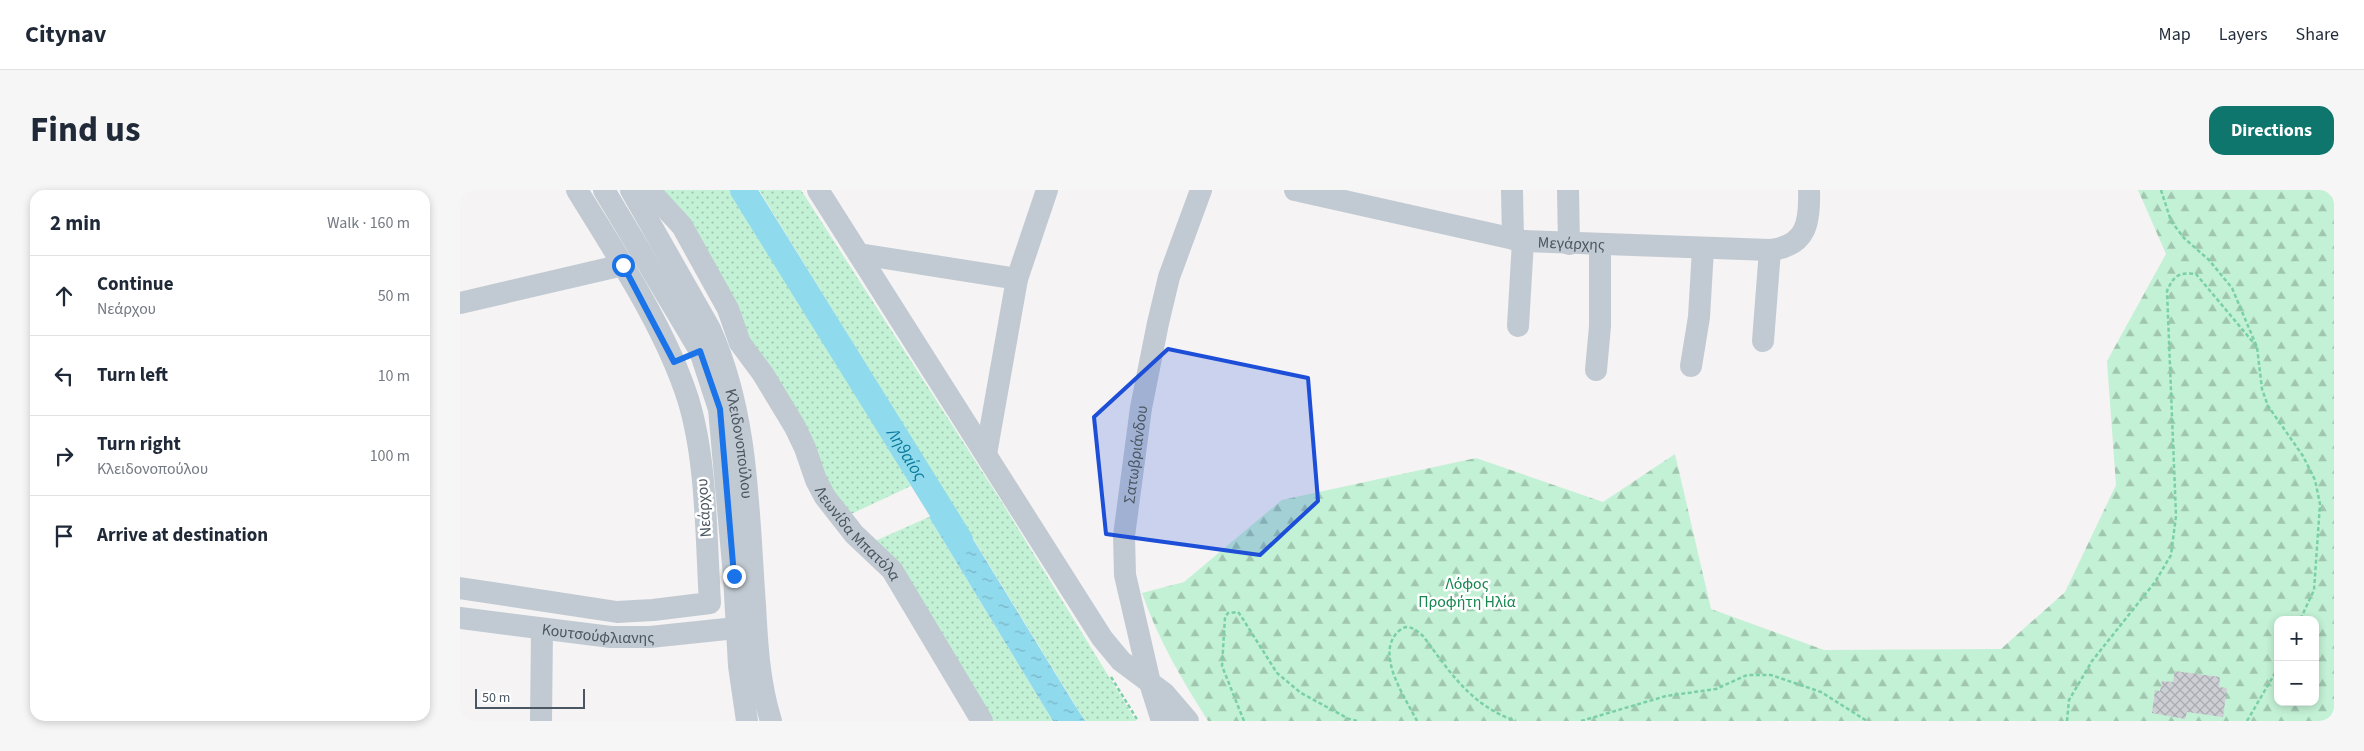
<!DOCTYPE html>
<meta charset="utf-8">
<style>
body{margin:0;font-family:"Source Sans 3",sans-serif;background:#f6f6f7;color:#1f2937}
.controls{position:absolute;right:15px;bottom:15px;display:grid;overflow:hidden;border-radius:10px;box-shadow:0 2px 8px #0003}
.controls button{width:45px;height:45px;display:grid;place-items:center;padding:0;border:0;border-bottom:1px solid #e0e1e3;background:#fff;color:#1f2937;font:25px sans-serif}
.scale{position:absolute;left:15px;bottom:12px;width:110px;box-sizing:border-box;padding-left:5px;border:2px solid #4a5661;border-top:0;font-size:14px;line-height:18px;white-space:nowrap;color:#4a5661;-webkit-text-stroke:4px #fff;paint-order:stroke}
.stop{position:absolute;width:15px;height:15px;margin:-11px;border:4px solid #1a73e8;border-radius:50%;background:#fff}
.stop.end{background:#1a73e8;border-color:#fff;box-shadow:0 1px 5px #0008}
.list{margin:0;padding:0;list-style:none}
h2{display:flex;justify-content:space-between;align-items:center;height:65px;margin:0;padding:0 20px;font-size:21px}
h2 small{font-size:16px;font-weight:400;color:#747a83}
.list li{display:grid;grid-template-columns:32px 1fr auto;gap:15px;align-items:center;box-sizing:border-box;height:80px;padding:0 20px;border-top:1px solid #e0e1e3}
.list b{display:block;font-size:19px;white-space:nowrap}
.list p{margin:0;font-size:16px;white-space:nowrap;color:#747a83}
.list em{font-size:16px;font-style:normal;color:#747a83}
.icon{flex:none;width:28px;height:28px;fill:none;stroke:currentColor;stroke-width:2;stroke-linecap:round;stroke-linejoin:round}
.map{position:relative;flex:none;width:1874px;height:531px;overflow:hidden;border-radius:15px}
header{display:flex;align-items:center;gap:30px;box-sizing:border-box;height:70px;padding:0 25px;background:#fff;border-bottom:1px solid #e0e1e3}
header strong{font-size:24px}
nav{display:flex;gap:28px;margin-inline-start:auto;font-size:18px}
.intro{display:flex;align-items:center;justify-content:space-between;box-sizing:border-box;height:120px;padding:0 30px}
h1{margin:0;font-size:35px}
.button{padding:12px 22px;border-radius:15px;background:#0f766e;color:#fff;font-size:18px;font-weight:700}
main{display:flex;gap:30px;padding:0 30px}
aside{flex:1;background:#fff;border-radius:15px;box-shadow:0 2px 8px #0003}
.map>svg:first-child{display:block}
.green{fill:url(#green-dots)}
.forest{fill:url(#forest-firs);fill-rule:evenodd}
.water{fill:url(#water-ripples)}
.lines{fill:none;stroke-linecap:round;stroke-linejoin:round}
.river{stroke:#90daee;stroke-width:26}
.building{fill:url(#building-cross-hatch)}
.path{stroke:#7ad0a6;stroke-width:2.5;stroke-dasharray:4 2.5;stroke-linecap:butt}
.minor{stroke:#c1cad2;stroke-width:22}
.route{stroke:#1a73e8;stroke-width:6}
.marked{fill:#1d4ed8;fill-opacity:0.2;stroke:#1d4ed8;stroke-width:4;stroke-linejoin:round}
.labels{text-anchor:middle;stroke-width:5;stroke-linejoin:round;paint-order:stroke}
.street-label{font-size:16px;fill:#4a5661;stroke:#fff}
.park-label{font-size:16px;fill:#17864f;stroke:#fff}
.water-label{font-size:18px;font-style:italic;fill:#0c7c9b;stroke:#fff}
</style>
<header>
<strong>Citynav</strong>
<nav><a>Map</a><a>Layers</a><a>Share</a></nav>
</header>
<div class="intro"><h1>Find us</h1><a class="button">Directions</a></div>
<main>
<aside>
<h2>2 min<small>Walk · 160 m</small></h2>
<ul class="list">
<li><svg class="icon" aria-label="ahead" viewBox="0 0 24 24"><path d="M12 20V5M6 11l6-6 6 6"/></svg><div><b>Continue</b><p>Νεάρχου</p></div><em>50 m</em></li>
<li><svg class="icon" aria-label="left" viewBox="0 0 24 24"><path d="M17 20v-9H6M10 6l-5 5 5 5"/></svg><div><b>Turn left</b></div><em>10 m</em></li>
<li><svg class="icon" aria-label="right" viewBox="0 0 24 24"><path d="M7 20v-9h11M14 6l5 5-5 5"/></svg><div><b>Turn right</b><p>Κλειδονοπούλου</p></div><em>100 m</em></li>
<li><svg class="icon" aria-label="arrive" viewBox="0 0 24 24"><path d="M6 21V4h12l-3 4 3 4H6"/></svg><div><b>Arrive at destination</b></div></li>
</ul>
</aside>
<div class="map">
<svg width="1874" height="531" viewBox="0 0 1874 531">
<defs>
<pattern id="green-dots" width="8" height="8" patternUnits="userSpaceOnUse" patternTransform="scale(1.25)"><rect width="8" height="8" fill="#c3f1d5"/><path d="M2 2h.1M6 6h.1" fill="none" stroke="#a0c6b0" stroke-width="1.8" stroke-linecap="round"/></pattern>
<pattern id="forest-firs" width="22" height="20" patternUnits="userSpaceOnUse" patternTransform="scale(1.25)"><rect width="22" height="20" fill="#c3f1d5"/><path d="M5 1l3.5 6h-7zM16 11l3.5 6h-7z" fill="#a0c6b0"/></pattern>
<pattern id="water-ripples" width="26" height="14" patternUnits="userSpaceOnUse" patternTransform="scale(1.25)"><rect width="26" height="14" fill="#90daee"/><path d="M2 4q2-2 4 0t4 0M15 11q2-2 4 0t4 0" fill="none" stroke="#78b4c4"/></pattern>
<pattern id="building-cross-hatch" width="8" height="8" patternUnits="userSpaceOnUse" patternTransform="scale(1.25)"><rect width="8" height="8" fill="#cdcfd5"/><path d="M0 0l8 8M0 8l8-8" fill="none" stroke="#a8abb0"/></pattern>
</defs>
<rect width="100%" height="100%" fill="#f5f3f3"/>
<path class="green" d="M196,0H270L400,208L451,296L387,326Z
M299,0H341L543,314L676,531H625Z
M469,327L593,531H530L415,351Z"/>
<path class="forest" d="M1678,0H1874V531H748C722,490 698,449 682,403L724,392L822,310L1016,268L1143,312L1215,264L1251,419L1364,460L1541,459L1605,402L1656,295L1647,171L1706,64ZM1818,430H1855V512H1818Z"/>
<path class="water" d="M492,315L611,509L625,531H593L469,327Z"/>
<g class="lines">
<path class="river" id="s1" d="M283,0L500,350"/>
</g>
<path class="building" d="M1715,481L1760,487L1759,497L1767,498L1763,527L1727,522L1725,529L1692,523L1695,500L1700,501L1702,491L1713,492Z"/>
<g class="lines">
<path class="path" d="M1701,0L1711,31L1724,48L1749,70L1772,98L1797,157L1802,199L1808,216L1843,266L1855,290L1860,314L1854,400L1840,430
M651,487L678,531
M784,531L762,476L765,427L768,423L778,422L781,426L817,483L841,503L889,529L897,531
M957,531C945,507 913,462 940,440C948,433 956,440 963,446C990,482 1011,516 1056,531
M1121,531L1206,506L1256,499L1287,485H1311L1361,502L1407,531
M1607,531L1609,510L1632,471L1695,392L1711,365L1716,326L1707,101C1714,85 1719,82 1736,84L1797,157
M1787,531L1818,478"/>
<g class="minor">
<path d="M144,0L240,161L259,219L274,386L279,476L287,531"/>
<path id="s2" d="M171,0L250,139C289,225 288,321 295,415C297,453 299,493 311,531"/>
<path id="s3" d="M189,0L222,36L232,54L268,119L280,153L303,184L335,237L345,258L356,290L365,307L394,344L432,380L522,531"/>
<path d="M358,0L642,448L661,471L704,503L728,531"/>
<path id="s4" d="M835,0L1063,51L1310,60C1347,56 1350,32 1349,0"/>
<path d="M1052,0L1053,49"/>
<path d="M1108,0L1109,54"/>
<path d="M399,64L557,89"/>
<path d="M0,113L163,75"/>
<path d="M1058,136L1063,51"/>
<path d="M1303,151L1310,60"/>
<path d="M1231,176L1239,127L1243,59"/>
<path d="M1136,180L1140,136V55"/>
<path d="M526,264L557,89L587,0"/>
<path d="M0,398L157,422L193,420L250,413C246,349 247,270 228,209C205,137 156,64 117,0"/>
<path id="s5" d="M0,428L151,447H190L276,438"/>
<path d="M81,531L82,440"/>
<path id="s6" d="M702,531L690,493L665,385L664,346L681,218L698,133L709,87L741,0"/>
</g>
</g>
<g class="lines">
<path class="route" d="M163,75L214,172L240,161L260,219L274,386"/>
</g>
<path class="marked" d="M708,159L848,188L858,311L800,365L646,344L634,227Z"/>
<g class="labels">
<g class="street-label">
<text dy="6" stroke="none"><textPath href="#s4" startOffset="282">Μεγάρχης</textPath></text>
<text dy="6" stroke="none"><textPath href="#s2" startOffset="279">Κλειδονοπούλου</textPath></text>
<text dy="6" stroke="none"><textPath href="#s6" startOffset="272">Σατωβριάνδου</textPath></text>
<text transform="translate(243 318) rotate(-94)" y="6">Νεάρχου</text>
<text dy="6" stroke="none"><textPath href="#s3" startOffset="406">Λεωνίδα Μπατόλα</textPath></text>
<text dy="6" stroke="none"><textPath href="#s5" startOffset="139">Κουτσούφλιανης</textPath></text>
</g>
<g class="park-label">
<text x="1007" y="399">Λόφος<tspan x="1007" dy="18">Προφήτη Ηλία</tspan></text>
</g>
<g class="water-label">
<text dy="6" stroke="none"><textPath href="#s1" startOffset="311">Ληθαίος</textPath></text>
</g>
</g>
</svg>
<div class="controls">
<button>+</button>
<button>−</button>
</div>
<div class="scale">50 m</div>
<div class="stop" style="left:163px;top:75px"></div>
<div class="stop end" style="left:274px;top:386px"></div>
</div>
</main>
